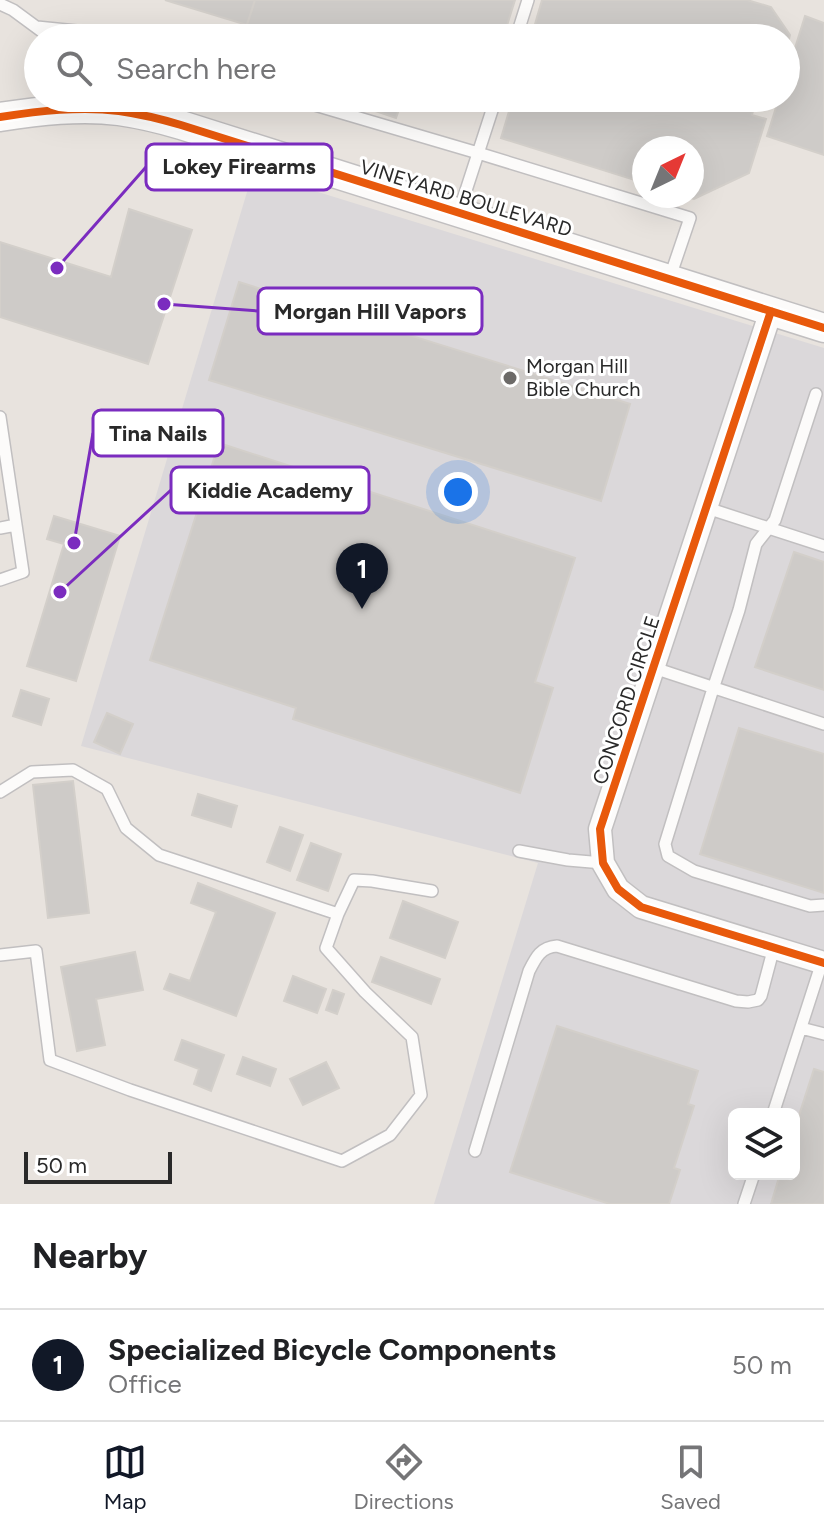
<!DOCTYPE html>
<style>
body{margin:0;font-family:Figtree,sans-serif;background:#f2f2f2;color:#202124}
.controls{position:absolute;right:24px;bottom:24px;display:grid;overflow:hidden;border-radius:12px;box-shadow:0 8px 32px #0002}
.controls button{width:72px;height:72px;display:grid;place-items:center;padding:0;border:0;border-bottom:2px solid #e0e0e0;background:#fff;color:#202124;font:40px sans-serif}
.compass{position:absolute;left:632px;top:136px;width:72px;height:72px;border-radius:50%;background:#fff;box-shadow:0 8px 32px #0002;rotate:43deg}
.scale{position:absolute;left:24px;bottom:20px;width:148px;box-sizing:border-box;padding-left:8px;border:4px solid #292929;border-top:0;font-size:22px;line-height:28px;white-space:nowrap;color:#292929;-webkit-text-stroke:6px #fff;paint-order:stroke}
.you{position:absolute;left:458px;top:492px;width:28px;height:28px;margin:-20px;border:6px solid #fff;border-radius:50%;background:#1a73e8;box-shadow:0 0 0 12px #1a73e833}
.badge{display:grid;place-items:center;width:52px;height:52px;border-radius:50%;background:#111827;color:#fff;font-size:26px;font-weight:700}
.pin{position:absolute;translate:-50% -66px;filter:drop-shadow(0 2px 4px #0008)}
.pin::after{content:'';position:absolute;top:42px;width:28px;height:24px;background:inherit;clip-path:polygon(0 0,100% 0,50% 100%)}
.list{margin:0;padding:0;list-style:none}
h2{display:flex;justify-content:space-between;align-items:center;height:104px;margin:0;padding:0 32px;font-size:34px}
h2 small{font-size:26px;font-weight:400;color:#757577}
.list li{display:grid;grid-template-columns:52px 1fr auto;gap:24px;align-items:center;box-sizing:border-box;height:112px;padding:0 32px;border-top:2px solid #e0e0e0}
.list b{display:block;font-size:30px;white-space:nowrap}
.list p{margin:0;font-size:26px;white-space:nowrap;color:#757577}
.list em{font-size:26px;font-style:normal;color:#757577}
.icon{flex:none;width:44px;height:44px;fill:none;stroke:currentColor;stroke-width:2;stroke-linecap:round;stroke-linejoin:round}
.map{position:relative;flex:none;width:824px;height:1204px;overflow:hidden}
.search{position:absolute;background:#fff;box-shadow:0 8px 32px #0002;left:24px;right:24px;top:24px;height:88px;display:flex;align-items:center;gap:20px;box-sizing:border-box;padding:0 28px;border-radius:44px;color:#757577;font-size:30px}
.sheet{height:216px;background:#fff}
nav{display:flex;justify-content:space-around;align-items:center;box-sizing:border-box;height:112px;border-top:2px solid #e0e0e0;background:#fff;font-size:22px;color:#757577}
nav a{display:grid;justify-items:center;gap:4px}
nav .on{color:#111827}
.map>svg:first-child{display:block}
.industrial{fill:#dbd8da;fill-rule:evenodd}
.building{fill:#cecbc8;stroke:#d3cfca;stroke-width:2}
.lines{fill:none;stroke-linecap:round;stroke-linejoin:round}
.service-casing{stroke:#c1bfc0;stroke-width:14}
.minor-casing{stroke:#c1bfc0;stroke-width:25}
.tertiary-casing{stroke:#c1bfc0;stroke-width:31}
.service{stroke:#fcfbfa;stroke-width:11}
.minor{stroke:#fcfbfa;stroke-width:22}
.tertiary{stroke:#fcfbfa;stroke-width:28}
.cycleway-casing{stroke:#fff;stroke-width:13}
.cycleway{stroke:#e8590c;stroke-width:8}
.poi-dot{fill:#6c6a68;stroke:#fff;stroke-width:3}
.labels{text-anchor:middle;stroke-width:6;stroke-linejoin:round;paint-order:stroke}
.street-label{font-size:20px;fill:#292929;stroke:#fff}
.poi-label{font-size:20px;fill:#292929;stroke:#fff;text-anchor:start}
.leader{fill:none;stroke:#7b2cbf;stroke-width:3}
.callout-dot{fill:#7b2cbf;stroke:#fff;stroke-width:3}
.callout{fill:#fff;stroke:#7b2cbf;stroke-width:3}
.callout-label{font-size:22px;text-anchor:middle;font-weight:bold;fill:#292929}
</style>
<div class="map">
<svg width="824" height="1204" viewBox="0 0 824 1204">
<rect width="100%" height="100%" fill="#e8e3de"/>
<path class="industrial" d="M253,172L824,348V1204H434L538,863L81,746ZM734,1114H794V1174H734Z"/>
<path class="building" d="M165,0H255L247,25Z
M255,0H515L503,38H260L244,33Z
M542,0H747L771,7L790,35L786,52V38H531Z
M805,16L824,23V155L767,136L779,98H786V77Z
M337,98H403L396,118Z
M440,98H484L480,111Z
M513,98H756L752,115L766,119L749,173L694,199L683,196H692V148H644V183L501,138Z
M129,209L192,230L148,364L0,317V242L111,277Z
M239,282L630,404L601,501L209,380Z
M219,443L575,558L535,682L553,688L520,793L293,719L296,708L150,660Z
M54,516L120,536L76,681L27,666L64,544L47,539Z
M794,552L824,562V690L755,667Z
M21,690L49,699L41,725L13,716Z
M107,713L133,724L120,754L94,742Z
M739,728L824,754V893L700,854Z
M73,781L89,913L48,918L33,785Z
M198,794L237,806L231,827L192,815Z
M280,827L303,835L290,871L267,862Z
M311,843L341,854L328,891L297,880Z
M198,883L275,913L236,1016L164,989L170,974L190,981L216,912L191,903Z
M403,901L458,922L445,958L390,938Z
M135,952L143,990L96,999L105,1045L77,1051L61,967Z
M381,957L440,979L431,1004L372,982Z
M293,976L326,989L317,1013L284,1001Z
M333,990L344,994L337,1014L326,1010Z
M557,1026L698,1071L688,1104L694,1106L674,1168L680,1170L669,1204H610L510,1172Z
M182,1040L224,1055L211,1091L194,1084L199,1069L175,1060Z
M243,1057L276,1069L270,1086L237,1074Z
M326,1062L339,1088L303,1105L290,1079Z
M814,1069L824,1072V1204H771L780,1174H794V1131Z"/>
<g class="lines">
<defs>
<path id="service" d="M0,4L13,10L51,38
M37,27L146,38
M516,38L528,0
M291,98L478,153L690,218L670,277
M459,212L496,98
M816,394L775,520L756,544L739,610L711,695L665,844L668,856L694,871L810,906L824,905
M0,417L23,572L0,580
M707,508L824,546
M0,528L16,525
M654,668L824,724
M0,792L32,772L73,770L107,789L126,828L159,855L338,914L326,948L365,992L412,1037L421,1095L390,1135L342,1161L130,1090L50,1060L36,951L0,955
M519,851L568,860L603,863
M338,914L354,880L372,881L432,891
M801,1028L824,1034
M773,1114L822,962
M475,1151L529,971C536,957 541,947 557,946L736,1001L748,1002L758,1000L761,996L774,947
M744,1204L754,1174"/>
<path id="minor" d="M771,311L600,829L603,863L618,889L641,907L824,963"/>
<path id="tertiary" d="M0,117C39,111 80,106 119,111C140,114 161,119 181,125L824,328"/>
</defs>
<use href="#service" class="service-casing"/>
<use href="#minor" class="minor-casing"/>
<use href="#tertiary" class="tertiary-casing"/>
<use href="#service" class="service"/>
<use href="#minor" class="minor"/>
<use href="#tertiary" class="tertiary"/>
<defs>
<path id="cycleway" d="M0,117C39,111 80,106 119,111C140,114 161,119 181,125L824,328
M771,311L600,829L603,863L618,889L641,907L824,963"/>
</defs>
<use href="#cycleway" class="cycleway-casing"/>
<use href="#cycleway" class="cycleway"/>
</g>
<circle class="poi-dot" cx="510" cy="378" r="8"/>
<g class="labels">
<g class="street-label">
<text transform="translate(466 198) rotate(17)" y="7">VINEYARD BOULEVARD</text>
<text transform="translate(626 700) rotate(-72)" y="7">CONCORD CIRCLE</text>
</g>
<g class="poi-label">
<text x="526" y="373">Morgan Hill<tspan x="526" dy="23">Bible Church</tspan></text>
</g>
</g>
<path class="leader" d="M57 268L146 167M164 304L258 311M74 543L93 433M60 592L171 490"/>
<g class="callout-dot">
<circle cx="57" cy="268" r="8"/>
<circle cx="164" cy="304" r="8"/>
<circle cx="74" cy="543" r="8"/>
<circle cx="60" cy="592" r="8"/>
</g>
<g class="callout">
<rect x="146" y="144" width="186" height="46" rx="8"/>
<rect x="258" y="288" width="224" height="46" rx="8"/>
<rect x="93" y="410" width="130" height="46" rx="8"/>
<rect x="171" y="467" width="198" height="46" rx="8"/>
</g>
<g class="callout-label">
<text x="239" y="174">Lokey Firearms</text>
<text x="370" y="319">Morgan Hill Vapors</text>
<text x="158" y="441">Tina Nails</text>
<text x="270" y="498">Kiddie Academy</text>
</g>
</svg>
<div class="controls">
<button><svg class="icon" aria-label="layers" viewBox="0 0 24 24"><path d="M12 4l9 5-9 5-9-5zM3 14l9 5 9-5"/></svg></button>
</div>
<svg class="compass" viewBox="-18 -18 36 36"><path d="M0-13l5 13h-10z" fill="#e53935"/><path d="M0 13l5-13h-10z" fill="#757577"/></svg>
<div class="scale">50 m</div>
<div class="you"></div>
<div class="pin badge" style="left:362px;top:609px">1</div>
<div class="search"><svg class="icon" aria-label="search" viewBox="0 0 24 24"><circle cx="10" cy="10" r="6"/><path d="M15 15l6 6"/></svg>Search here</div>
</div>
<section class="sheet">
<h2>Nearby<small></small></h2>
<ul class="list">
<li><span class="badge">1</span><div><b>Specialized Bicycle Components</b><p>Office</p></div><em>50 m</em></li>
</ul>
</section>
<nav>
<a class="on"><svg class="icon" aria-label="map" viewBox="0 0 24 24"><path d="M3 6l6-2 6 2 6-2v14l-6 2-6-2-6 2zM9 4v14M15 6v14"/></svg>Map</a>
<a><svg class="icon" aria-label="directions" viewBox="0 0 24 24"><path d="M12 3l9 9-9 9-9-9zM9 14v-3h6M13 9l2 2-2 2"/></svg>Directions</a>
<a><svg class="icon" aria-label="saved" viewBox="0 0 24 24"><path d="M7 4h10v16l-5-4-5 4z"/></svg>Saved</a>
</nav>
